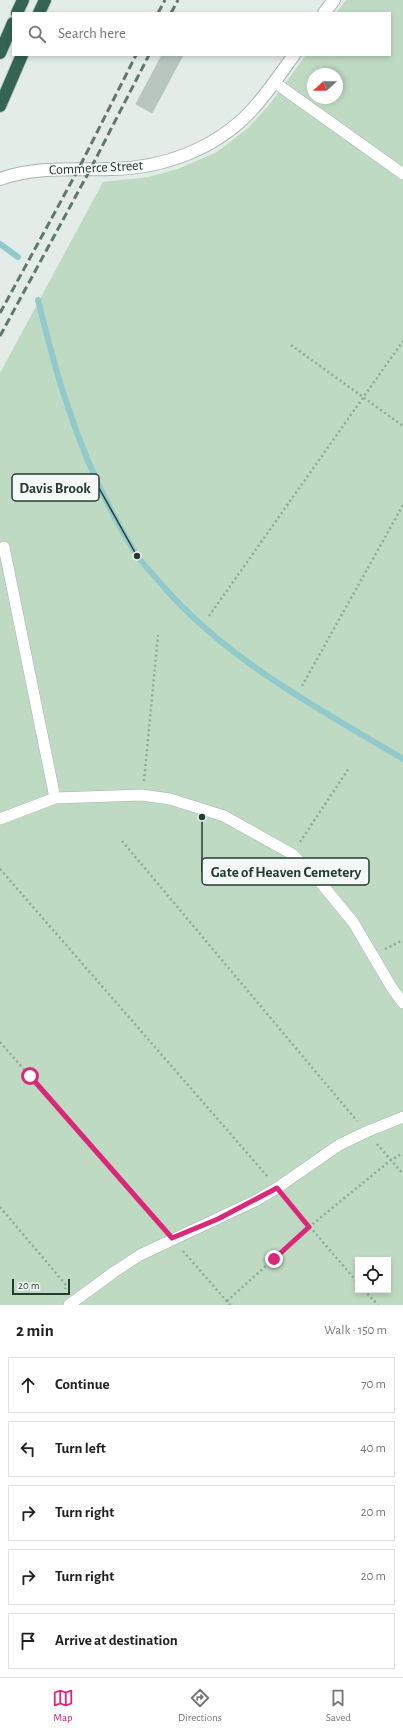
<!DOCTYPE html>
<meta charset="utf-8">
<style>
body{margin:0;font-family:"Alegreya Sans",sans-serif;background:#f2f2f2;color:#202124}
.controls{position:absolute;right:12px;bottom:12px;display:grid;overflow:hidden;border-radius:0px;box-shadow:0 2px 6px #0003}
.controls button{width:36px;height:36px;display:grid;place-items:center;padding:0;border:0;border-bottom:1px solid #e0e0e0;background:#fff;color:#202124;font:20px sans-serif}
.compass{position:absolute;left:307px;top:68px;width:36px;height:36px;border-radius:50%;background:#fff;box-shadow:0 2px 6px #0003;rotate:249deg}
.scale{position:absolute;left:12px;bottom:10px;width:58px;box-sizing:border-box;padding-left:4px;border:2px solid #253b32;border-top:0;font-size:11px;line-height:14px;white-space:nowrap;color:#253b32;-webkit-text-stroke:3px #f4f8f6;paint-order:stroke}
.stop{position:absolute;width:12px;height:12px;margin:-9px;border:3px solid #db2777;border-radius:50%;background:#fff}
.stop.end{background:#db2777;border-color:#fff;box-shadow:0 1px 4px #0008}
.list{margin:0;padding:0;list-style:none}
h2{display:flex;justify-content:space-between;align-items:center;height:52px;margin:0;padding:0 16px;font-size:17px}
h2 small{font-size:13px;font-weight:400;color:#757577}
.list li{display:grid;grid-template-columns:26px 1fr auto;gap:12px;align-items:center;box-sizing:border-box;height:56px;margin:0 8px 8px;padding:0 8px;border:1px solid #e0e0e0;border-radius:0px}
.list b{display:block;font-size:15px;white-space:nowrap}
.list em{font-size:13px;font-style:normal;color:#757577}
.icon{flex:none;width:22px;height:22px;fill:none;stroke:currentColor;stroke-width:2;stroke-linecap:round;stroke-linejoin:round}
.map{position:relative;flex:none;width:403px;height:1305px;overflow:hidden}
.search{position:absolute;background:#fff;box-shadow:0 2px 6px #0003;left:12px;right:12px;top:12px;height:44px;display:flex;align-items:center;gap:10px;box-sizing:border-box;padding:0 14px;border-radius:0px;color:#757577;font-size:15px}
.sheet{height:372px;background:#fff}
nav{display:flex;justify-content:space-around;align-items:center;box-sizing:border-box;height:56px;border-top:1px solid #e0e0e0;background:#fff;font-size:11px;color:#757577}
nav a{display:grid;justify-items:center;gap:2px}
nav .on{color:#db2777}
.map>svg:first-child{display:block}
.green{fill:#bfdac3;fill-rule:evenodd}
.lines{fill:none;stroke-linecap:round;stroke-linejoin:round}
.stream{stroke:#92c9cb;stroke-width:6}
.building{fill:#b9c6c0;stroke:#b7c5bd}
.lane-casing{stroke:#a7b3ad;stroke-width:12}
.secondary-casing{stroke:#a3b6ad;stroke-width:14}
.highway-casing{stroke:#c2c8c6;stroke-width:14}
.path{stroke:#88ac9c;stroke-width:2.5;stroke-dasharray:2 3;stroke-linecap:butt}
.lane{stroke:#fff;stroke-width:11}
.secondary{stroke:#fff;stroke-width:12}
.highway{stroke:#346454;stroke-width:12}
.rail{stroke:#60776d;stroke-width:3;stroke-dasharray:8 4;stroke-linecap:butt}
.route{stroke:#db2777;stroke-width:5}
.labels{text-anchor:middle;stroke-width:3;stroke-linejoin:round;paint-order:stroke}
.street-label{font-size:14px;fill:#253b32;stroke:#f4f8f6}
.leader{fill:none;stroke:#253b32;stroke-width:1.5}
.callout-dot{fill:#253b32;stroke:#f4f8f6;stroke-width:1.5}
.callout{fill:#f4f8f6;stroke:#253b32;stroke-width:1.5}
.callout-label{font-size:15px;text-anchor:middle;font-weight:bold;fill:#253b32}
</style>
<div class="map">
<svg width="403" height="1305" viewBox="0 0 403 1305">
<rect width="100%" height="100%" fill="#e4ece7"/>
<path class="green" d="M346,0H403V1305H0V373L103,182L149,177L180,168L217,152L248,128L269,105L306,55H390V13H336ZM313,74H337V98H313ZM358,1260H388V1290H358Z"/>
<g class="lines">
<path class="stream" d="M0,244L18,257
M38,300C47,335 55,370 67,404C84,456 107,508 136,554C143,565 154,575 162,585C228,661 318,708 403,759"/>
</g>
<path class="building" d="M162,55H183L152,113L136,104Z"/>
<g class="lines">
<defs>
<path id="lane" d="M274,82L403,174
M4,547L55,798
M0,819L55,798L142,795L170,799L224,816L292,854L320,882L353,922L392,988L403,1003
M69,1305L114,1272L140,1255L255,1201L277,1188L339,1145L366,1132L403,1117"/>
<path id="secondary" d="M324,13L334,0
M0,179C37,166 74,170 112,169C164,168 215,149 251,111C267,94 280,74 294,55"/>
<path id="highway" d="M17,13L23,0
M39,13L45,0
M0,53L13,23
M0,106L22,55"/>
</defs>
<use href="#lane" class="lane-casing"/>
<use href="#secondary" class="secondary-casing"/>
<use href="#highway" class="highway-casing"/>
<path class="path" d="M291,345L403,426
M209,616L403,341
M302,686L403,505
M144,781L158,635
M122,841L357,1121
M300,842L349,768
M0,869L268,1177
M385,949L403,940
M0,1042L163,1228
M377,1144L403,1174
M287,1200L358,1283
M0,1207L66,1285L65,1289
M183,1251L230,1305
M364,1290L378,1305
M227,1301L309,1227L391,1160L403,1153"/>
<use href="#lane" class="lane"/>
<use href="#secondary" class="secondary"/>
<use href="#highway" class="highway"/>
<path class="rail" d="M158,13L165,0
M171,13L178,0
M0,313L79,168L136,55
M0,336L91,168L149,55"/>
</g>
<g class="lines">
<path class="route" d="M30,1076L172,1238L218,1219L277,1188L309,1227L274,1259"/>
</g>
<g class="labels">
<g class="street-label">
<text transform="translate(96 167) rotate(-3)" y="5">Commerce Street</text>
</g>
</g>
<path class="leader" d="M137 556L99 488M202 817L202 872"/>
<g class="callout-dot">
<circle cx="137" cy="556" r="4"/>
<circle cx="202" cy="817" r="4"/>
</g>
<g class="callout">
<rect x="12" y="474" width="87" height="27" rx="4"/>
<rect x="202" y="858" width="167" height="27" rx="4"/>
</g>
<g class="callout-label">
<text x="55" y="493">Davis Brook</text>
<text x="286" y="877">Gate of Heaven Cemetery</text>
</g>
</svg>
<div class="controls">
<button><svg class="icon" aria-label="locate" viewBox="0 0 24 24"><circle cx="12" cy="12" r="6"/><path d="M12 2v4M12 18v4M2 12h4M18 12h4"/></svg></button>
</div>
<svg class="compass" viewBox="-18 -18 36 36"><path d="M0-13l5 13h-10z" fill="#e53935"/><path d="M0 13l5-13h-10z" fill="#757577"/></svg>
<div class="scale">20 m</div>
<div class="stop" style="left:30px;top:1076px"></div>
<div class="stop end" style="left:274px;top:1259px"></div>
<div class="search"><svg class="icon" aria-label="search" viewBox="0 0 24 24"><circle cx="10" cy="10" r="6"/><path d="M15 15l6 6"/></svg>Search here</div>
</div>
<section class="sheet">
<h2>2 min<small>Walk · 150 m</small></h2>
<ul class="list">
<li><svg class="icon" aria-label="ahead" viewBox="0 0 24 24"><path d="M12 20V5M6 11l6-6 6 6"/></svg><div><b>Continue</b></div><em>70 m</em></li>
<li><svg class="icon" aria-label="left" viewBox="0 0 24 24"><path d="M17 20v-9H6M10 6l-5 5 5 5"/></svg><div><b>Turn left</b></div><em>40 m</em></li>
<li><svg class="icon" aria-label="right" viewBox="0 0 24 24"><path d="M7 20v-9h11M14 6l5 5-5 5"/></svg><div><b>Turn right</b></div><em>20 m</em></li>
<li><svg class="icon" aria-label="right" viewBox="0 0 24 24"><path d="M7 20v-9h11M14 6l5 5-5 5"/></svg><div><b>Turn right</b></div><em>20 m</em></li>
<li><svg class="icon" aria-label="arrive" viewBox="0 0 24 24"><path d="M6 21V4h12l-3 4 3 4H6"/></svg><div><b>Arrive at destination</b></div></li>
</ul>
</section>
<nav>
<a class="on"><svg class="icon" aria-label="map" viewBox="0 0 24 24"><path d="M3 6l6-2 6 2 6-2v14l-6 2-6-2-6 2zM9 4v14M15 6v14"/></svg>Map</a>
<a><svg class="icon" aria-label="directions" viewBox="0 0 24 24"><path d="M12 3l9 9-9 9-9-9zM9 14v-3h6M13 9l2 2-2 2"/></svg>Directions</a>
<a><svg class="icon" aria-label="saved" viewBox="0 0 24 24"><path d="M7 4h10v16l-5-4-5 4z"/></svg>Saved</a>
</nav>
